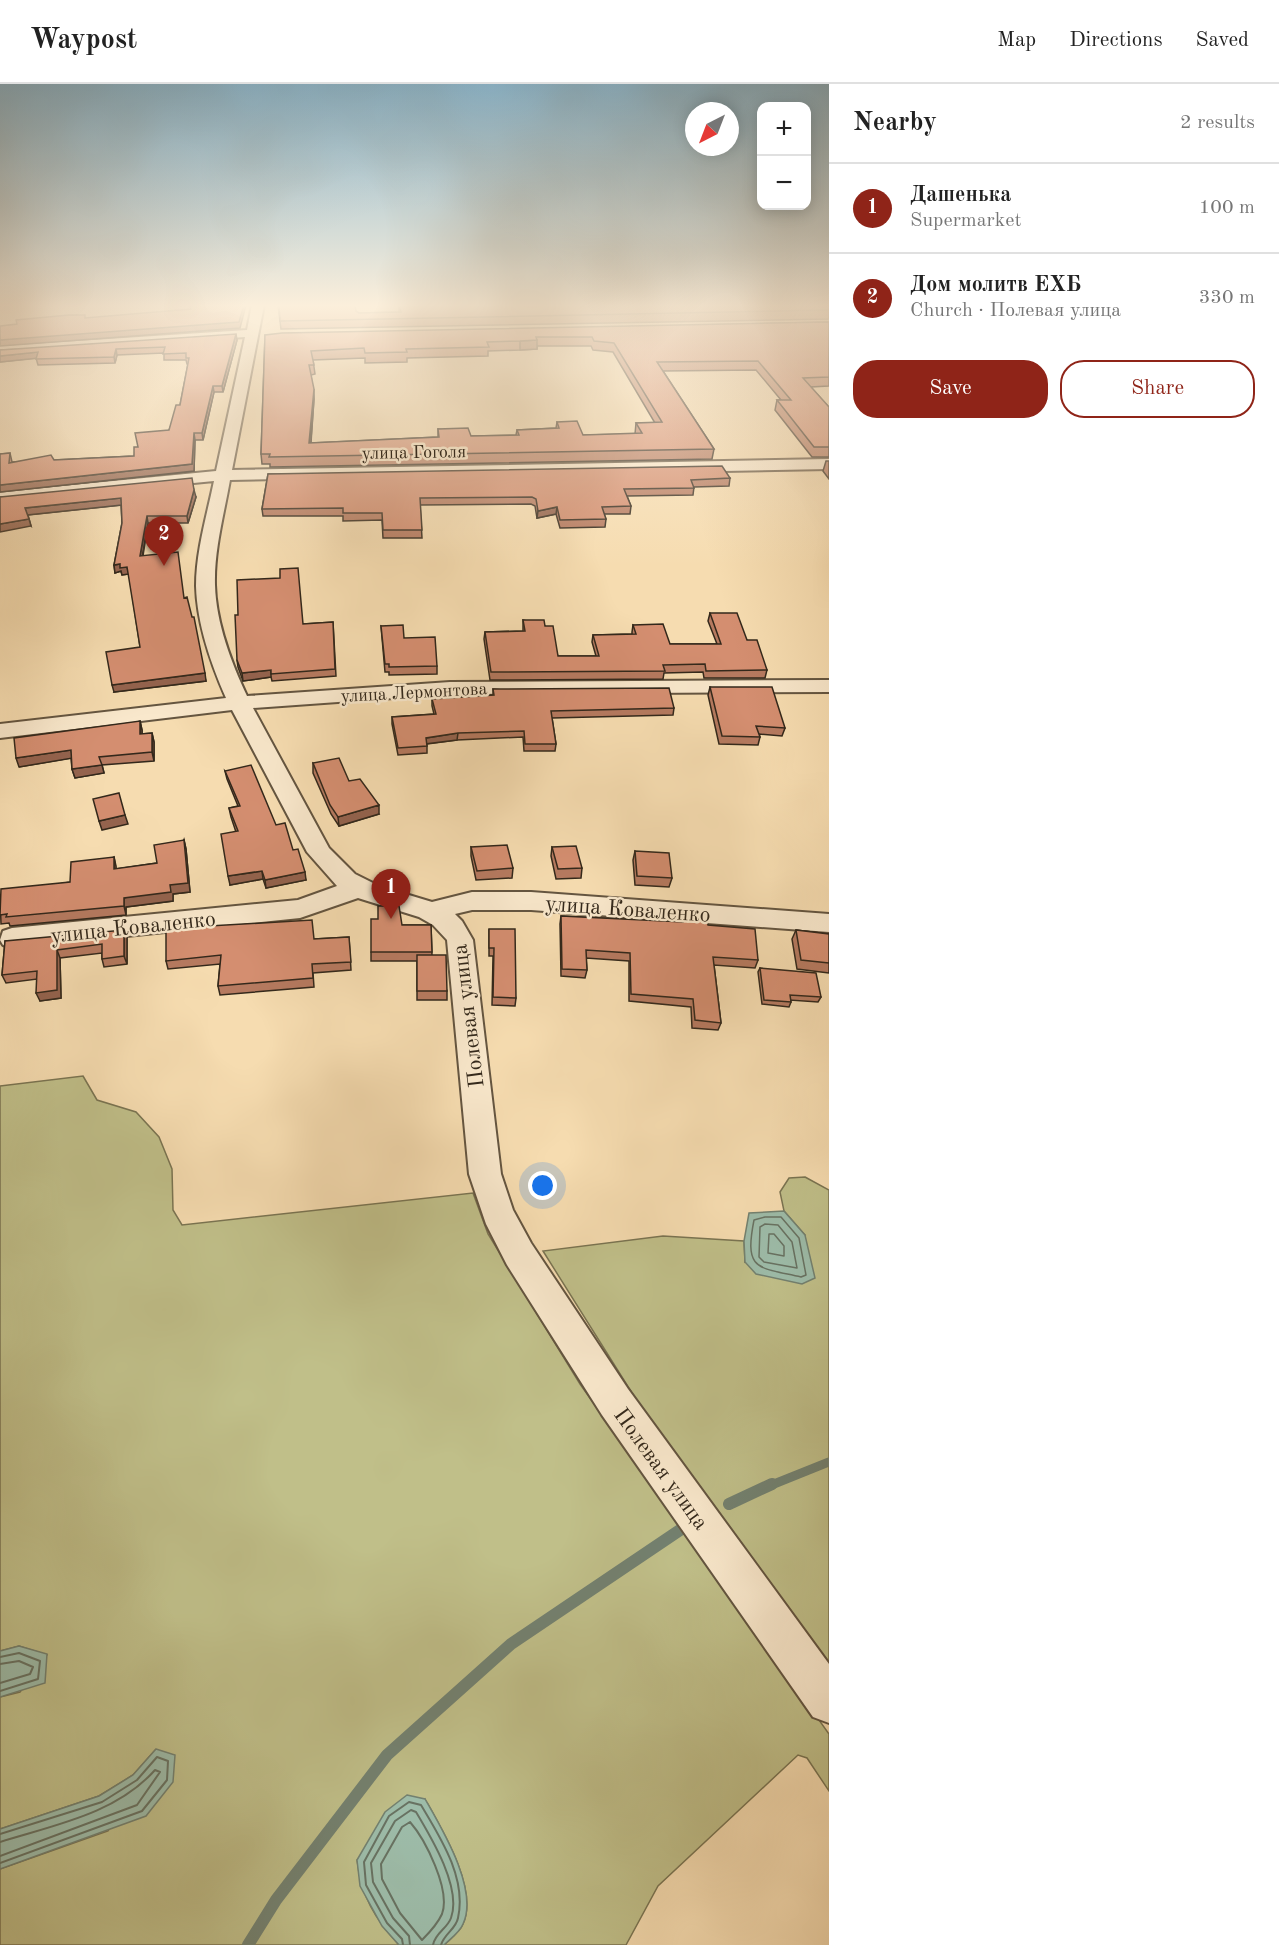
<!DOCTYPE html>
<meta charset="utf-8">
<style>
body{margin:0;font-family:"Old Standard TT",serif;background:#f2f2f2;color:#222}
.controls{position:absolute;right:18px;top:18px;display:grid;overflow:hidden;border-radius:12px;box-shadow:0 3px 15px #0003}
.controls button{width:54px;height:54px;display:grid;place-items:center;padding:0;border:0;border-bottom:2px solid #e0e0e0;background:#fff;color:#222;font:30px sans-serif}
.compass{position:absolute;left:685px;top:18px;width:54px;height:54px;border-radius:50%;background:#fff;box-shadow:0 3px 15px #0003;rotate:222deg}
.you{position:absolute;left:543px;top:1102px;width:21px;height:21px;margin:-15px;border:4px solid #fff;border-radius:50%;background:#1a73e8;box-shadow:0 0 0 9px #1a73e833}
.badge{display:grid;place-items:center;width:39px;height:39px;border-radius:50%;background:#8f2418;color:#fff;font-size:20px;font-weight:700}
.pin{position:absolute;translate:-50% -50px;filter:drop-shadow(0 2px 3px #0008)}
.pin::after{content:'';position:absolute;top:32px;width:21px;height:18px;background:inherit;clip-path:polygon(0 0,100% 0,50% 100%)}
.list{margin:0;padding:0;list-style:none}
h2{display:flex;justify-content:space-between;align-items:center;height:78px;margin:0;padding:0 24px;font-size:26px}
h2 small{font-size:20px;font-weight:400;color:#767676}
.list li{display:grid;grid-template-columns:39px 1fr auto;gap:18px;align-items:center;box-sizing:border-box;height:90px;padding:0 24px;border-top:2px solid #e0e0e0}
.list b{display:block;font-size:22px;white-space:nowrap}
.list p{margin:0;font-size:20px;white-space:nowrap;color:#767676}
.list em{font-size:20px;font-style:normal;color:#767676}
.actions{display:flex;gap:12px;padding:18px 24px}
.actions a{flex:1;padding:14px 0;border:2px solid #8f2418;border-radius:24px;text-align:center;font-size:21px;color:#8f2418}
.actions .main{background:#8f2418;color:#fff}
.map{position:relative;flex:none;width:829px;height:1861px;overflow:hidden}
header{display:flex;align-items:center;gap:36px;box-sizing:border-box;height:84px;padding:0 30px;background:#fff;border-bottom:2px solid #e0e0e0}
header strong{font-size:28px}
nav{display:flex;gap:33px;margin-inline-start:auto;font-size:21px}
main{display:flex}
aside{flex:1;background:#fff}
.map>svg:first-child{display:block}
.green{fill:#c0bf89;stroke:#7a7452;stroke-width:1.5}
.water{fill:#9dbca9;stroke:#738170;stroke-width:1.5}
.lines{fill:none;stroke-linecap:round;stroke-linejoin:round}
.shore-far1{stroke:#687262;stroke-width:1.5}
.shore{stroke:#687262;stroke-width:2}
.stream-far1{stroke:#738170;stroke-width:9}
.stream{stroke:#738170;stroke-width:12}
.street-casing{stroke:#645540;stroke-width:4}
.street{fill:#f9e8cc;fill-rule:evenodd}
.wall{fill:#b67a60;stroke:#33281b;stroke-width:1.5;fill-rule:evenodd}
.shaded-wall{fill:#94634e;stroke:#33281b;stroke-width:1.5}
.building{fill:#d48e70;stroke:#33281b;stroke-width:1.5;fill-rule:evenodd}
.labels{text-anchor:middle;stroke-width:5;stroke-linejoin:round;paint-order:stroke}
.far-street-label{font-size:18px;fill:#33281b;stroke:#f9e8cc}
.street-label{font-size:22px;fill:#33281b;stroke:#f9e8cc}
</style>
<header>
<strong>Waypost</strong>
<nav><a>Map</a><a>Directions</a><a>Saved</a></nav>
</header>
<main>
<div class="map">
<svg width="829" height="1861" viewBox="0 0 829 1861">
<rect width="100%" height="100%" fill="#f6dcb0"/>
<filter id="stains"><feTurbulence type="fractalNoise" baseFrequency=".00333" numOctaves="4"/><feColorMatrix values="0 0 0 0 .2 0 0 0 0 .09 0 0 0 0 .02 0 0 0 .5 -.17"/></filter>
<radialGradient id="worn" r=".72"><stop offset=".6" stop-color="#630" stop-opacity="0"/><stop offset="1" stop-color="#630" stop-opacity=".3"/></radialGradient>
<path class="green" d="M83,992L97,1016L136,1028L159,1053L172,1085L173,1126L182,1141L473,1109L488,1150L580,1300L829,1650V1707L807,1674L798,1671L658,1802L626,1861H444C450,1855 460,1848 463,1840C479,1806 442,1745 425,1715L357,1776C361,1812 375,1835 399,1861H0V1785L108,1747L156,1665L133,1691L99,1712L0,1745V1613L20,1608L47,1571L19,1562L0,1567V1002Z
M805,1093L829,1106V1579L637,1317L543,1167L663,1152L744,1157L745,1178L805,1151L784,1127L780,1108L789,1094Z"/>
<path class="water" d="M784,1127L805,1151L815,1194L802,1200L756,1190L745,1178L744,1157L749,1129Z
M19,1562L47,1570L45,1599L0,1613V1567Z
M156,1665L175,1671L173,1698L146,1732L0,1785V1745L99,1712L133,1691Z
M407,1711L425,1715C442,1745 479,1806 463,1840C460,1848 450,1855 444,1861H399L382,1842L360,1802L357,1776L385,1728Z"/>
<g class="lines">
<path class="shore-far1" d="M765,1133H781L799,1154L806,1191L801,1193C757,1183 744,1187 754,1136Z
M765,1140L778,1141L792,1158L797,1184L764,1178L759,1173L760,1143Z
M769,1150H774L784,1162V1172L768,1169Z"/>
<path class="shore" d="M0,1573L19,1569L40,1577L38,1595L0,1607
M0,1580L19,1577L33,1583L30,1590L0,1599
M410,1738C425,1755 451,1806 442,1830C438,1839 429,1849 422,1856L400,1829L382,1795L381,1780L402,1743Z
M0,1750L102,1718L137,1696L157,1673L168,1677L167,1696L142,1727L0,1779
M0,1758C54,1741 116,1730 155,1686L160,1688L137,1721L0,1772
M403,1861L402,1855L387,1839L366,1801L364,1778L389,1732L409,1718L421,1721C440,1753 467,1794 458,1834C456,1845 444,1850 441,1861
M410,1861L409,1852L393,1834L373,1798L371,1779L395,1737L411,1726L416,1728C431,1753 462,1804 451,1834C447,1845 435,1849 433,1861"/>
<path class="stream-far1" d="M769,1402L829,1378"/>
<path class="stream" d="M729,1420L772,1400
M248,1861L276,1816L387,1671L511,1560L680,1446"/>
<defs>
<path id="street" d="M252,221H264L232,386L829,375V385L230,396C224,430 214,466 215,501C216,539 231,578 247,612L450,598L829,596V608L450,610L253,624L329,764L355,790L379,802L432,818L472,808H531L829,830V848L531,826H472L455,830L462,837L473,856L501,1090L513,1126L531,1159L628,1305L829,1580V1639L813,1633L602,1331L507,1181L486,1140L469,1090L447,856L433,841L419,833L358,814L300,834L12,864L3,861L0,856L3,847L12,844L298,816L337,802L307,768L232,626L0,654V640L226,614C211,580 197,540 196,502C196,467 207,431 214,397L0,418V408L216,387L245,253L0,270V262L247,246Z"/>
</defs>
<use href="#street" class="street-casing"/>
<use href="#street" class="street"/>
</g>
<path class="wall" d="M278,221L356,227L359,229L399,228V222L829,221V235L281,245Z
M829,238V302L811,303L829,323V373H812L775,326L777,316H781L756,286L663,287L714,365L712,375L270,383V380H262L261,370L265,251ZM537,262H591L593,266L613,268L655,339H636L635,350L583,351L557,338L556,344L517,346L516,351L471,352L438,345V353L311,359L314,315L311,291L315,290L313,276L365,274V279L407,278V274L488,272V267L520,266L537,265Z
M237,256L223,308H214L203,356H195L194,387L0,408V370L10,369L12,378L134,372L138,363L169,346L180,321L188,280H187L186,276H164V269L117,271L115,279L38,281L36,274L0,278V266Z
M826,377H829V395L823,387Z
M268,390L730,394L729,402L694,403L693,411L627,412L631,422L630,430H604L606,435L605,443L560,444L556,430L537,434L535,422L531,420L420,421L422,454H383L382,436L343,437V432H263L262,425Z
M0,413H196L188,439H148L143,472L184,514L206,597L114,608L140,563L129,490L122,491L121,487L115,489L114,481L122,439L121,421L28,431L31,442Z
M710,529L747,556L767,586L765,594H704L703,588L664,589L663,595L490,596L484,555L485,548L523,547V536L545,542L558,572H596L592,558L593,551L632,550V548L633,541L670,560H717L708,537Z
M333,538L336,592L272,597L271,593L243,597L238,583L237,576L303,540Z
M381,542L404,554L437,582V590L389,591V588H385Z
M710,603L785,644L782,652L759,650L760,653L758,661L719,660L708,611Z
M493,605L674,624L673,631L552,634L556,660L555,667H524L523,653L457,656L427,660V669L398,671L392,640V633L434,630L432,622V615L493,611Z
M140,637L142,646V650L152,649L154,658V677L102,681L104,689L75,694L72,685L71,674L19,683Z
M313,679L349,697L379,730L339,742L331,730L313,689Z
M225,687L276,741L293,766L306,796L266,804L263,795L230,801L236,748L231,733L229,724L238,722L227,695Z
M184,756L186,765L190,808L173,810V817L126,823V831L10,842L9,839L1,840L0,811L70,798L114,773L116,785L157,779Z
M471,763L513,784L512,794L476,796L471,772Z
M552,763L582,784L581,794L556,795L551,772Z
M635,767L672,794L669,803L635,801L633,776Z
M561,832L681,838L682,833L708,841L758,876L755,884L714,881L721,939L718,946L692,944L691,923L629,917V877L586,874L587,886L585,894L561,892L560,840Z
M192,839L193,843L314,855L349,853L351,886L313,889L314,903L220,911L218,902L220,880L168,885L166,877Z
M402,841H431L432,871L447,907V916H417V877H371V868Z
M489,845L516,914L515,922L492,921L493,872H489Z
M796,846L829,850V889L797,885L792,855Z
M127,854V880L104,883L102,875V869L60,874L61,914L40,917L37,895L6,899L2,891L5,857Z
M760,884L821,913L818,918L790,916L791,918L789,923L762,920L758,888Z"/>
<path class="shaded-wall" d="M246,221L240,244L0,262V256Z
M236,250L237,256L223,308L222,302Z
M537,256V265L520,266V257Z
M116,265L117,271L115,279L114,273Z
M38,268L39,274L0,278V272Z
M213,302L214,308L203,356L202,349Z
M314,305V315L310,369L309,359Z
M194,349L195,356L194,387L0,408V401L192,380Z
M194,406L196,413L188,439L187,432Z
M121,414L122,421L27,431L25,424Z
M557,423L556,430L537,434L538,427Z
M147,432L148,439L141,479L140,472Z
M29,435L31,442L0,448V440Z
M120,480L127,483L129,490L122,491L121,487L115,489L114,481Z
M271,586V593L243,597L242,589Z
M205,589L206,597L114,608L112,601Z
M140,637L142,646V659L140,650Z
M152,649L154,658V677L152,668Z
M458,649L457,656L425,660L426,654Z
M71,666L73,674L19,683L16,674Z
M102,681L104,689L75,694L72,685Z
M379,721V730L339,742L338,733Z
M125,731L128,740L102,746L99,737Z
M184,756L186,765L190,808L173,810V817L126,823V831L124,822V814L170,801Z
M114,773L116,782V794L114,785Z
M262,787L263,795L230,801L228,792Z
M305,788L306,796L266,804L265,796Z
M124,846L127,854V880L124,872Z
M57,866L60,874L61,914L40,917L36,909Z"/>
<path class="building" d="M190,221H244L239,238L0,256V242L17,240L16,236L69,231H85V234L191,225Z
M279,221H355L356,227L359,229L401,228L399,222L423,221H829V226L280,237Z
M829,238V293L803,294L829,323V363H814L777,316H791L758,277L657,278L714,365L269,373L270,370H261L265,251L282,249ZM536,253H592L594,257L614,259L662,338L636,339L642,349L583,351L577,337L557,338L559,344L517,346L519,351L471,352L468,344L438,345L439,353L309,359L314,305L309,281H314L311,267L364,264L365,269L407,268L406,265L489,263L487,258L520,257L537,256Z
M236,250L222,302H213L202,349H194L192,380L0,401V370L10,369L9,379L51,371L54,376L134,372V363H138L135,349L169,346L176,321H180L189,274H186V269L163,270L165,263L116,265L114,273L36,275L38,268L0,272V266Z
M722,382L730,394L691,396L694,404L624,405L631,422L602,423L606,435L560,436L557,423L538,427L536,415L532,413L420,414L422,446H383L382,429H343V424L262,425L268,390Z
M192,394L194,406L187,432H147L140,472L178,468L184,514L187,513L192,533H194L205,589L112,601L106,568L140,563L127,483L120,484V480L114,481L122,439L121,414L25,424L29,435L0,440V413Z
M298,484L303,540L333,538L335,585L271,590V586L242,589L237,576L235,531H238L237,496L280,494V485Z
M710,529H737L747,556H757L767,586L706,587L705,580L663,581L665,587L491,588L485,548L525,547L523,536H544L545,542H553L558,572H599L593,551L636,550L633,541L663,540L670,560H721Z
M403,541L404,554L435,553L437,582L389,583V580H385L381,542Z
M710,603H772L785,644L756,642L760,653L722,652Z
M669,604L674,624L551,627L556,660H525L524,647L458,649L426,654L427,662L398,664L392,633L436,630L432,615L494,611L493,605Z
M140,637V650L152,649V668L99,673L102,681L72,685L71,666L16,674L14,654Z
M339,674L349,697L360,695L379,721L338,733L330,721L313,679Z
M251,681L276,741L285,739L293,766L298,765L305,788L265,796L262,787L228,792L221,750L238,747L229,724L240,722L225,687Z
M119,709L125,731L99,737L93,715Z
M184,756L188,799L170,801L171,808L124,814V822L6,833L7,830L0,831L1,805L70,798L71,778L114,773V785L157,779L154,761Z
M507,761L513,784L477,787L471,763Z
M576,762L582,784L558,785L552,763Z
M635,767L669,769L672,794L637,792Z
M378,822H399L402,841H431L432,868H371V835H378Z
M561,832L683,838L682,833L707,835L708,841L755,845L758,876L713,873L721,939L695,936L693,915L631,910L630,869L586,866L587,886L562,885Z
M312,836L314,855L349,853L351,878L312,880L313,894L218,902L221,871L166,877V841L192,839V843Z
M489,845H515L516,914L493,913L494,864H489Z
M124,846V872L102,875V860L57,866V906L36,909L37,887L2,891L5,857Z
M796,846L829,850V879L801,876Z
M417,871H446L447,907H417Z
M760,884L816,889L821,913L790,911L791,918L764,916Z"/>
<linearGradient id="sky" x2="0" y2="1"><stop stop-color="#8ab7cf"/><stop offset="0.46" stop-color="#fbefdb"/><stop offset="1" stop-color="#fbefdb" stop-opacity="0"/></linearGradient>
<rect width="829" height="482" fill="url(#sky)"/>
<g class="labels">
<g class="far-street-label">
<text transform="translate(414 368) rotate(-1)" y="6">улица Гоголя</text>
<text transform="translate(414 608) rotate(-3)" y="6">улица Лермонтова</text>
</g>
<g class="street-label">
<text transform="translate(628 824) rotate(4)" y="8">улица Коваленко</text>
<text transform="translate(133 842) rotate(-6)" y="8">улица Коваленко</text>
<text transform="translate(467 932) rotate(-97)" y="8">Полевая улица</text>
<text transform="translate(662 1384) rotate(54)" y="8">Полевая улица</text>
</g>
</g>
<rect width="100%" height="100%" filter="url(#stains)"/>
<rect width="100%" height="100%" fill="url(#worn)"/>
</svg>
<div class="controls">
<button>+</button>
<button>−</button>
</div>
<svg class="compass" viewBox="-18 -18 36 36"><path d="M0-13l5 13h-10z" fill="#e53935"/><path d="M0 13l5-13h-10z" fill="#767676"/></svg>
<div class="you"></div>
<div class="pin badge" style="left:391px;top:835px">1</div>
<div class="pin badge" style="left:164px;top:482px">2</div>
</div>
<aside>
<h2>Nearby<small>2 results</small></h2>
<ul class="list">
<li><span class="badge">1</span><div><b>Дашенька</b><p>Supermarket</p></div><em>100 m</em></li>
<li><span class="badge">2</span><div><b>Дом молитв ЕХБ</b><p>Church · Полевая улица</p></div><em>330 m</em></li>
</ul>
<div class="actions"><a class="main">Save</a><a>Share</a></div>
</aside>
</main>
